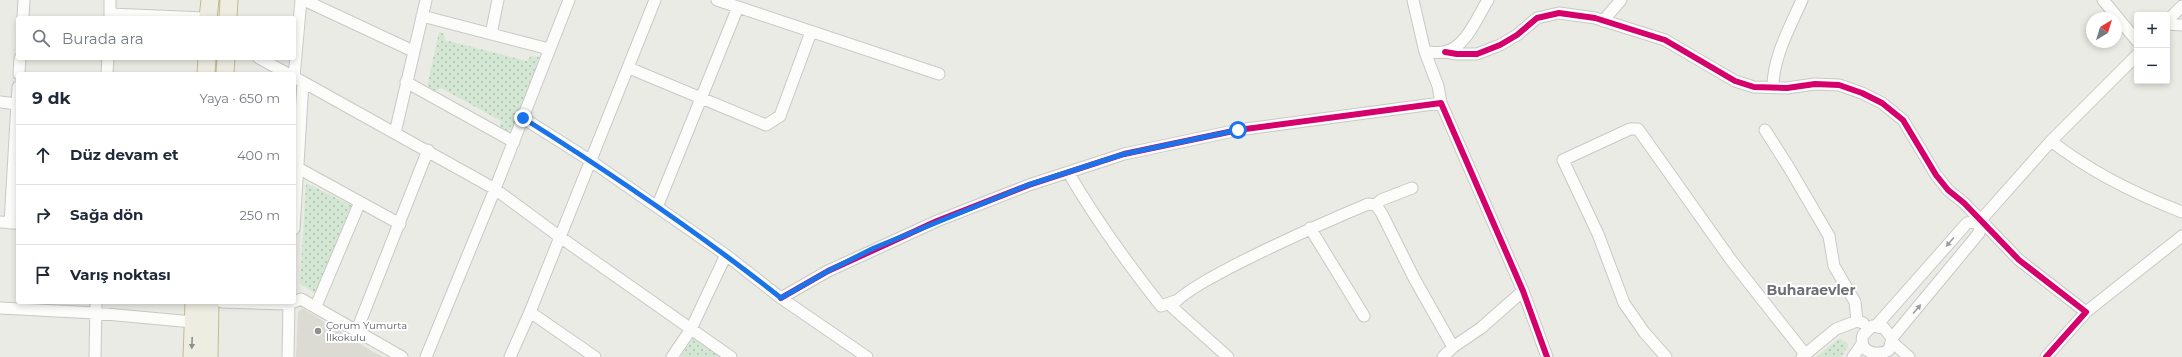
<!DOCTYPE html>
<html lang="tr">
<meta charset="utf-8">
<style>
body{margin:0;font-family:Montserrat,sans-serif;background:#f6f6f7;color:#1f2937}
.controls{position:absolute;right:12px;top:12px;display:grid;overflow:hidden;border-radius:4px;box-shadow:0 2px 6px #0003}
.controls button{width:36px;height:36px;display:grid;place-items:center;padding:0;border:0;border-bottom:1px solid #e0e1e3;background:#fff;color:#1f2937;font:20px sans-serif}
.compass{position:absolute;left:2086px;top:12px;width:36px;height:36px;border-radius:50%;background:#fff;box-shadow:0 2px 6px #0003;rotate:38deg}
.stop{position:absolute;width:12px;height:12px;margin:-9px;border:3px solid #1a73e8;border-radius:50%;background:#fff}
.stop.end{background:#1a73e8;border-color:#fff;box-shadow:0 1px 4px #0008}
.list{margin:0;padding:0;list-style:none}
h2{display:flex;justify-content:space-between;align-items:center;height:52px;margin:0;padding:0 16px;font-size:17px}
h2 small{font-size:13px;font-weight:400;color:#747a83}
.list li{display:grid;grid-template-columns:26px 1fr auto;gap:12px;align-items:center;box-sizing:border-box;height:60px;padding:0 16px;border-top:1px solid #e0e1e3}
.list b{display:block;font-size:15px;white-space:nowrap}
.list em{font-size:13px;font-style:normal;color:#747a83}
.icon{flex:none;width:22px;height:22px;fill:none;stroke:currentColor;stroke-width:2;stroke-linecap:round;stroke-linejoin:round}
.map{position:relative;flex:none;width:2182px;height:357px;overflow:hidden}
.search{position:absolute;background:#fff;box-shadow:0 2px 6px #0003;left:16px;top:16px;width:280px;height:44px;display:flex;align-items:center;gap:10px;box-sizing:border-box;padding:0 14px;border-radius:4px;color:#747a83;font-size:15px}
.panel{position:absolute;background:#fff;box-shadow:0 2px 6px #0003;left:16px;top:72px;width:280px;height:232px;border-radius:4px}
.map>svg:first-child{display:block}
.education{fill:#dbdbd3}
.park{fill:url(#park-dots)}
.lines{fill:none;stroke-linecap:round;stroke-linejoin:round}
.minor-casing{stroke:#c8c9c7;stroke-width:13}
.highway-casing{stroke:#c0bb95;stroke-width:19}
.minor{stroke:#fcfcfb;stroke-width:11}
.highway{stroke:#eeede1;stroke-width:17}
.cycleway-casing{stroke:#fff;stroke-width:8}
.cycleway{stroke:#d6006c;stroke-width:6}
.oneway{fill:#9b9da0}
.oneway2{fill:#8e8f8f}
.route{stroke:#1a73e8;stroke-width:5}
.poi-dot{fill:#8d8f90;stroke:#fff;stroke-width:1.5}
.labels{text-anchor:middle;stroke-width:4;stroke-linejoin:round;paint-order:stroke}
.poi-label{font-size:10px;fill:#5b5d63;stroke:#fff;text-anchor:start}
.district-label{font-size:14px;font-weight:bold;fill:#6c6f75;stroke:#fff}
</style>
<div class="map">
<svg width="2182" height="357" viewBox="0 0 2182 357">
<defs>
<pattern id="park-dots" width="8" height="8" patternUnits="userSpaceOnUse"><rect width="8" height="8" fill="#d4e7d4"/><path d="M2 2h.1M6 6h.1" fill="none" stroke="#afbeb0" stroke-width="1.8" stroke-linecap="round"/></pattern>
</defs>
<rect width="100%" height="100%" fill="#ebebe5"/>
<path class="education" d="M302,308L370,350L383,357H296L298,312Z"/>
<path class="park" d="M439,32L444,34L445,40L527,61L531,56L539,57L515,128L506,132L499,129L501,121L441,88L435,91L427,87Z
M306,183L355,207L318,295L300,284Z
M693,338L721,357H681Z
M1840,338L1849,345L1841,357H1816Z"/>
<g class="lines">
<defs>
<path id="minor" d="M304,0L413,51
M717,0L939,74
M1413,0L1425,52
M2103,0L2137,41
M110,14L204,18
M422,16L549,49
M23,18L24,0
M110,18V0
M1603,21L1621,0
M2167,21L2182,6
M2167,24L2182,25
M491,34L498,0
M1445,52L1457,54H1477L1500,45L1517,35L1537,18L1559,13L1595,18L1665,40L1735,81L1754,87L1787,88L1815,84L1839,85L1862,93L1882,103L1903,120L1936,175L1948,190L1964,203L2019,260L2086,312L2046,357
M259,58L288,74
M629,68L766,125L780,116L811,32
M19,74L20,58
M107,74L108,58
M294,77L495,189L560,237L731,357
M294,77L301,0
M406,82L514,142
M1773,87C1773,57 1790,27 1802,0
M0,102L17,104
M1441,103L1438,86L1425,52C1431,52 1438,53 1444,52C1466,48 1477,17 1488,0
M523,118L591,161L726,255L781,298L867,357
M1765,130L1788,166L1829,236L1834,266L1855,302L1857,321
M395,133L426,0
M2051,141C2088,170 2138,195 2182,212
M298,168L400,224
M1068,172C1096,220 1127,263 1161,306L1175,301
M1376,205L1381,200L1412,188
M657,207L738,7
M0,222L18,223
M10,223L18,87
M1310,228L1364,316
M294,229L303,82
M781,298L828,271L937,221L1029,185L1124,154L1238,130L1441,103L1523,291L1547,357
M222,302L289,304L293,302
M294,302L301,299L402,357
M316,306L360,202
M0,308L95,313L193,322
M530,312L595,357
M2086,312L2182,236
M1876,326L1967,223L1980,221
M357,330L428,150
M1892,338L1884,328L1872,326L1863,335C1858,352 1876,357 1889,350L1892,338L1979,233L1980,221L2051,141L2137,55
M1892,342L1909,357
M95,357L96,302
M288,357L289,302
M426,357L495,189L569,0
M510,357L530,312L655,0
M672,357L691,329L726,255
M1228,357L1172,307C1183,283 1337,217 1368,204L1376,205L1382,214L1414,278L1453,347
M1443,357L1453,347L1481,328L1523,291
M1666,357L1644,332L1624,303L1598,234L1563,160L1630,129H1638L1731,260L1805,354
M1802,357L1836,329L1857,321L1863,323
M1853,357L1862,344"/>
<path id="highway" d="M208,18L210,0
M228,18L229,0
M206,74L207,58
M225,74L226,58
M192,357L194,302
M209,357L210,302"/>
</defs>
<use href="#minor" class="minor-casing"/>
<use href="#highway" class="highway-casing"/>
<use href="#minor" class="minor"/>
<use href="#highway" class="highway"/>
<defs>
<path id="cycleway" d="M1445,52L1457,54H1477L1500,45L1517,35L1537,18L1559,13L1595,18L1665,40L1735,81L1754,87L1787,88L1815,84L1839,85L1862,93L1882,103L1903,120L1936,175L1948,190L1964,203L2019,260L2086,312L2046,357
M781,298L828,271L937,221L1029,185L1124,154L1238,130L1441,103L1523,291L1547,357"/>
</defs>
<use href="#cycleway" class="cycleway-casing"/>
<use href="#cycleway" class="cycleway"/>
</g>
<defs><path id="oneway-solid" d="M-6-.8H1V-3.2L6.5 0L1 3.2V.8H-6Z"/></defs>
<g class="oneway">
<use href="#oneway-solid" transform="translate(1950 242) rotate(131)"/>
<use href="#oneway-solid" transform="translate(1917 309) rotate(-49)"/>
</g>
<use class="oneway2" href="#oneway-solid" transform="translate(192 343) rotate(92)"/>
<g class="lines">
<path class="route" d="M523,118C612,174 699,233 781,298L828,271L874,248L1028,185L1124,154L1238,130"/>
</g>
<circle class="poi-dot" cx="318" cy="331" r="4"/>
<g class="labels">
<g class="poi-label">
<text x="326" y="329">Çorum Yumurta<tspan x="326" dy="12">İlkokulu</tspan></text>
</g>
<g class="district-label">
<text x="1811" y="295">Buharaevler</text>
</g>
</g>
</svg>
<div class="controls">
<button>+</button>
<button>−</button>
</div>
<svg class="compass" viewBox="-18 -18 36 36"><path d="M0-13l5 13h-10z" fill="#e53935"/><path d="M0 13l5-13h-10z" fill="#747a83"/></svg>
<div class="stop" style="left:1238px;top:130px"></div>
<div class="stop end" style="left:523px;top:118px"></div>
<div class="search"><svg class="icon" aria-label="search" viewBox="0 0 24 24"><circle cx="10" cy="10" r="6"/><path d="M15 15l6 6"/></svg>Burada ara</div>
<section class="panel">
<h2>9 dk<small>Yaya · 650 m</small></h2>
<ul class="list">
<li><svg class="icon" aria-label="ahead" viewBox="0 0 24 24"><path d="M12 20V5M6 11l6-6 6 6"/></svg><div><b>Düz devam et</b></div><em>400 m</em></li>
<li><svg class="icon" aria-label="right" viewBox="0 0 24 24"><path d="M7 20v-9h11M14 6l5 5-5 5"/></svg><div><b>Sağa dön</b></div><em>250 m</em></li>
<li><svg class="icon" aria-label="arrive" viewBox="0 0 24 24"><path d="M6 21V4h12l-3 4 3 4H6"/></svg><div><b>Varış noktası</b></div></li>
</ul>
</section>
</div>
